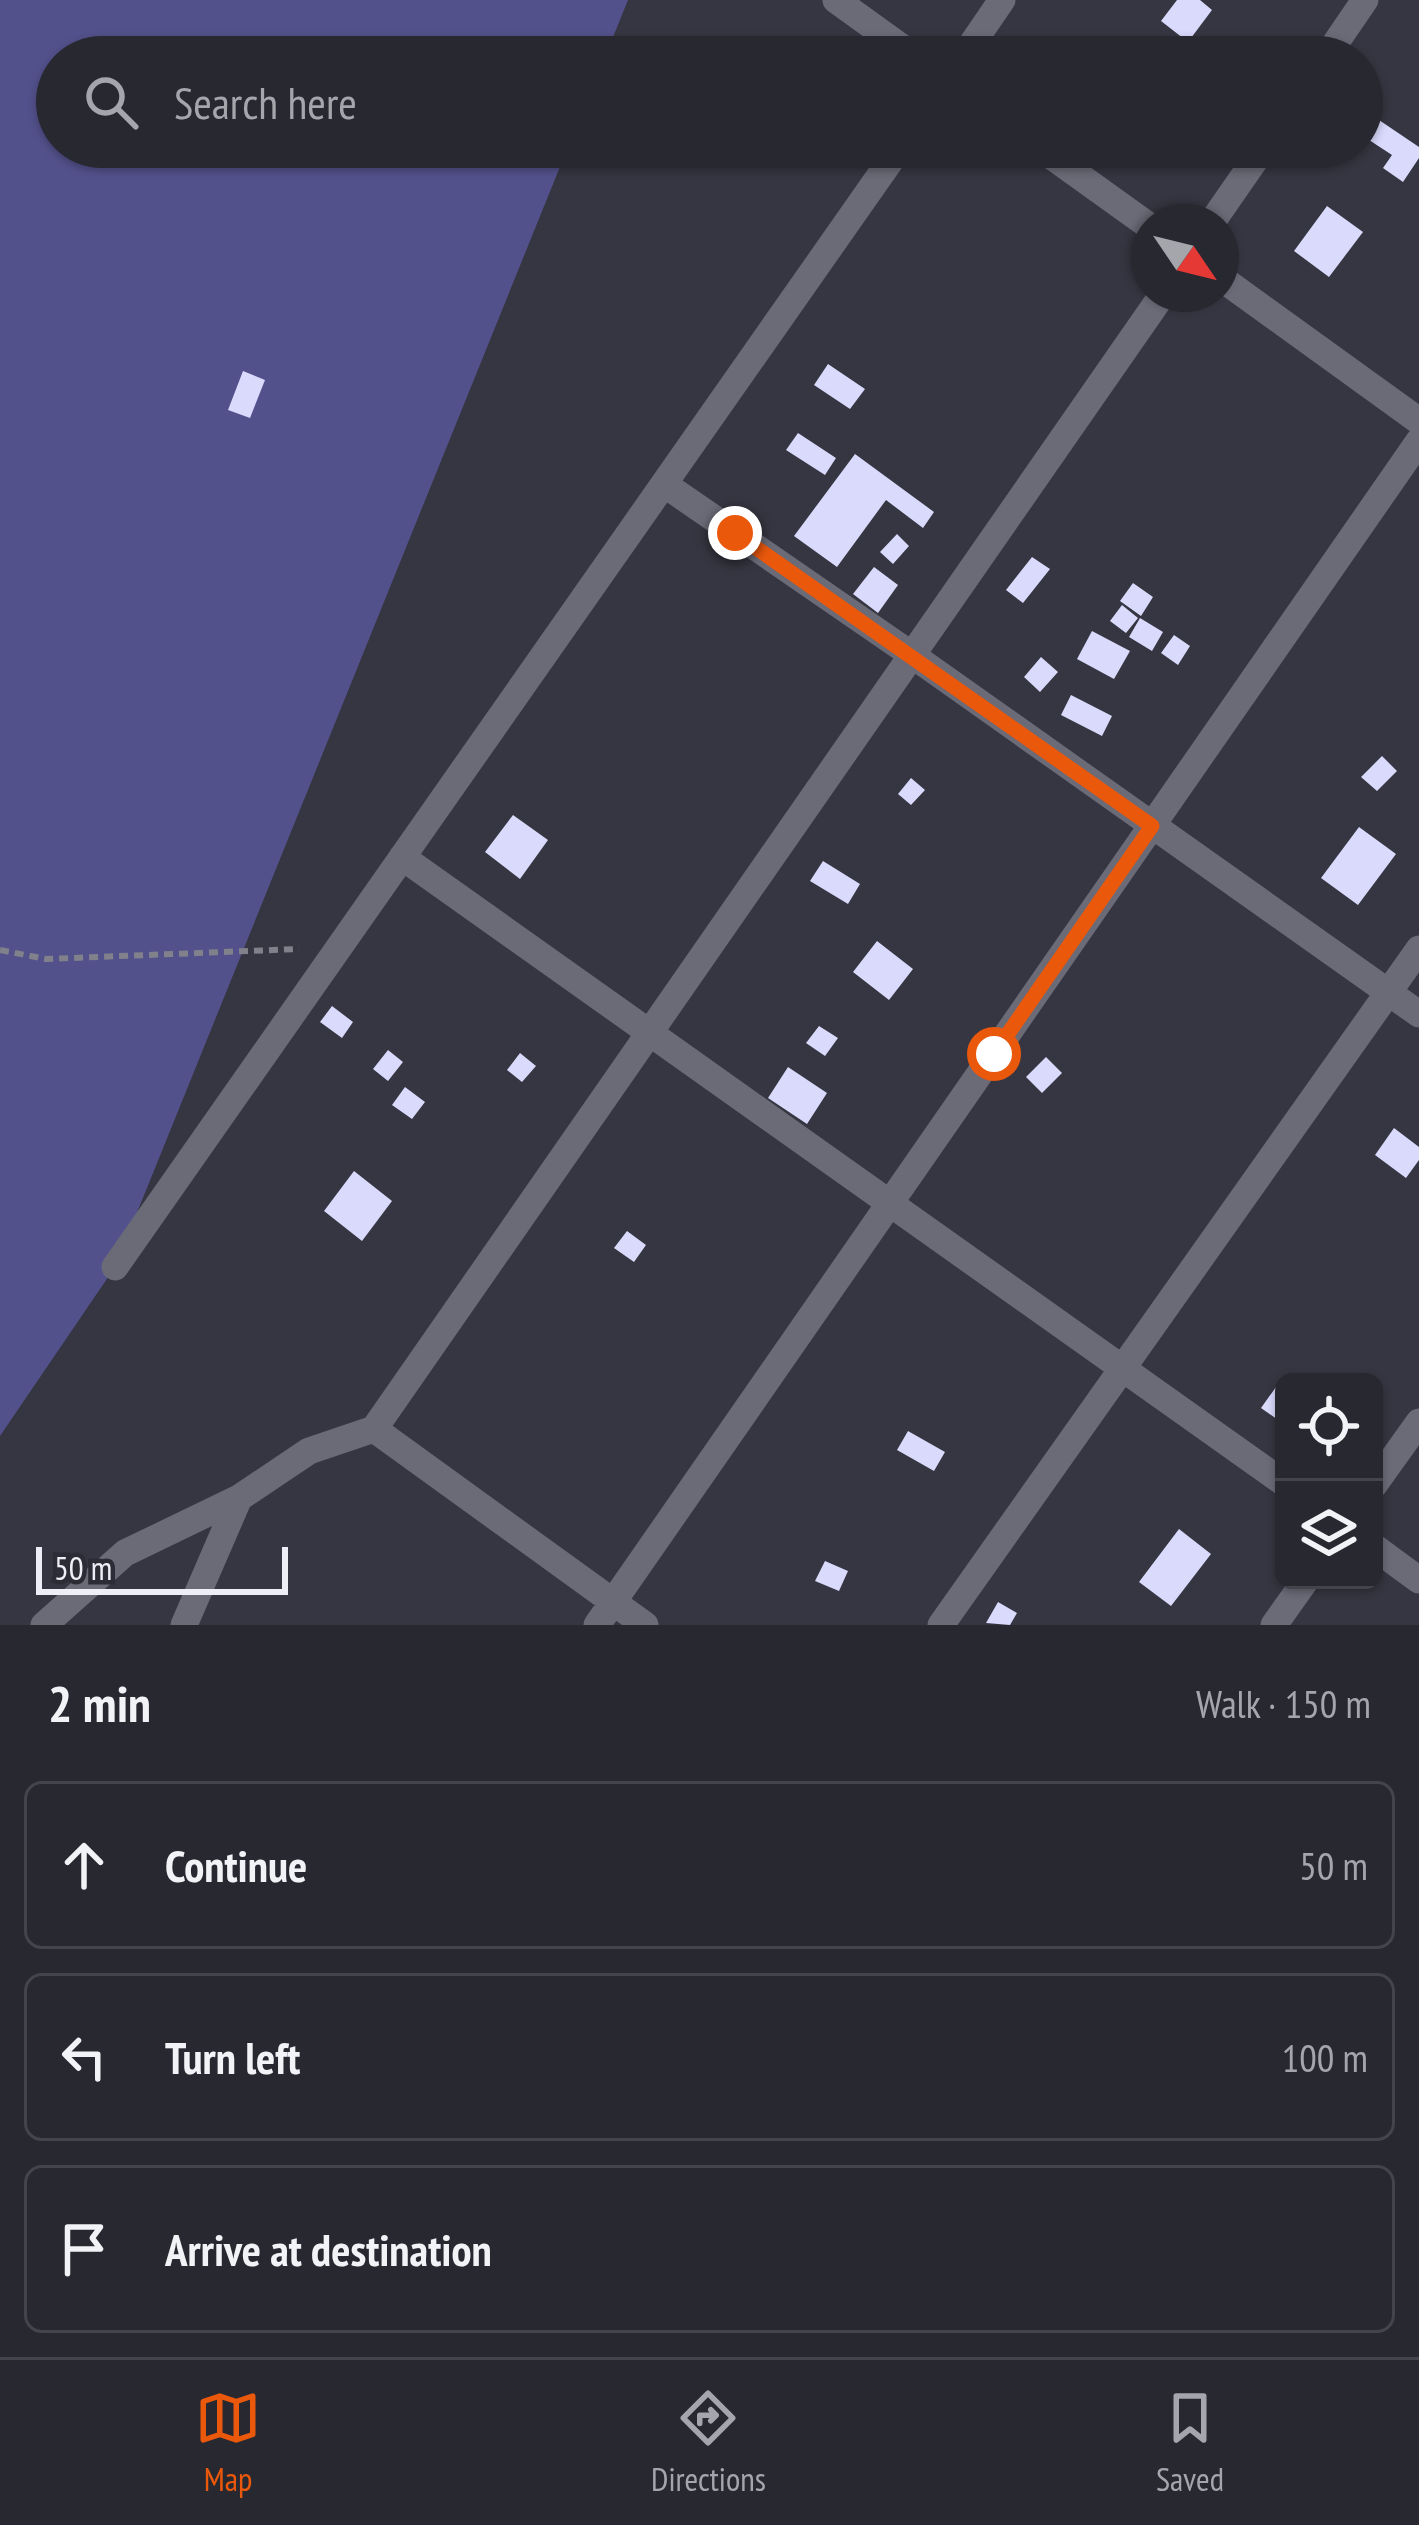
<!DOCTYPE html>
<meta charset="utf-8">
<style>
body{margin:0;font-family:"PT Sans Narrow",sans-serif;background:#34343d;color:#f1f3f6}
.controls{position:absolute;right:36px;bottom:36px;display:grid;overflow:hidden;border-radius:18px;box-shadow:0 3px 9px #0004}
.controls button{width:108px;height:108px;display:grid;place-items:center;padding:0;border:0;border-bottom:3px solid #44444d;background:#282831;color:#f1f3f6;font:60px sans-serif}
.compass{position:absolute;left:1131px;top:204px;width:108px;height:108px;border-radius:50%;background:#282831;box-shadow:0 3px 9px #0004;rotate:125deg}
.scale{position:absolute;left:36px;bottom:30px;width:252px;box-sizing:border-box;padding-left:12px;border:6px solid #eeeff6;border-top:0;font-size:33px;line-height:42px;white-space:nowrap;color:#eeeff6;-webkit-text-stroke:9px #2b2c36;paint-order:stroke}
.stop{position:absolute;width:36px;height:36px;margin:-27px;border:9px solid #ea580c;border-radius:50%;background:#fff}
.stop.end{background:#ea580c;border-color:#fff;box-shadow:0 3px 12px #0008}
.list{margin:0;padding:0;list-style:none}
h2{display:flex;justify-content:space-between;align-items:center;height:156px;margin:0;padding:0 48px;font-size:51px}
h2 small{font-size:39px;font-weight:400;color:#a5a6ab}
.list li{display:grid;grid-template-columns:78px 1fr auto;gap:36px;align-items:center;box-sizing:border-box;height:168px;margin:0 24px 24px;padding:0 24px;border:3px solid #44444d;border-radius:18px}
.list b{display:block;font-size:45px;white-space:nowrap}
.list em{font-size:39px;font-style:normal;color:#a5a6ab}
.icon{flex:none;width:66px;height:66px;fill:none;stroke:currentColor;stroke-width:2;stroke-linecap:round;stroke-linejoin:round}
.map{position:relative;flex:none;width:1419px;height:1625px;overflow:hidden}
.search{position:absolute;background:#282831;box-shadow:0 3px 9px #0004;left:36px;right:36px;top:36px;height:132px;display:flex;align-items:center;gap:30px;box-sizing:border-box;padding:0 42px;border-radius:66px;color:#a5a6ab;font-size:45px}
.sheet{height:732px;background:#282831}
nav{display:flex;justify-content:space-around;align-items:center;box-sizing:border-box;height:168px;border-top:3px solid #44444d;background:#282831;font-size:33px;color:#a5a6ab}
nav a{display:grid;justify-items:center;gap:6px}
nav .on{color:#ea580c}
.map>svg:first-child{display:block}
.green{fill:#53518b}
.building{fill:#d9dafc}
.lines{fill:none;stroke-linecap:round;stroke-linejoin:round}
.path{stroke:#80818b;stroke-width:6;stroke-dasharray:9 6;stroke-linecap:butt}
.minor{stroke:#6a6b77;stroke-width:27}
.route{stroke:#ea580c;stroke-width:15}
</style>
<div class="map">
<svg width="1419" height="1625" viewBox="0 0 1419 1625">
<rect width="100%" height="100%" fill="#353641"/>
<path class="green" d="M0,0H628L605,57H57V147H568L115,1267L0,1436Z"/>
<path class="building" d="M1177,0H1200L1212,10L1188,42L1161,21Z
M1075,37L1100,57H1059Z
M1379,120L1419,147V158L1403,182L1383,168L1392,155L1366,138Z
M1327,206L1363,232L1329,277L1294,251Z
M828,364L865,389L850,409L814,385Z
M243,371L265,380L250,418L228,410Z
M798,433L836,458L825,475L786,450Z
M855,454L934,512L923,528L886,500L837,567L794,536Z
M897,534L909,546L893,564L880,552Z
M1032,557L1050,569L1023,603L1006,590Z
M874,567L898,585L878,613L853,594Z
M1133,583L1153,597L1141,616L1120,601Z
M1122,605L1138,618L1126,633L1110,621Z
M1140,618L1163,632L1152,651L1129,637Z
M1092,631L1130,651L1114,679L1077,659Z
M1174,635L1190,646L1178,665L1161,653Z
M1041,657L1058,672L1040,692L1024,677Z
M1071,695L1112,716L1102,736L1061,715Z
M1382,756L1397,771L1377,791L1361,777Z
M911,778L925,790L911,805L898,794Z
M513,815L548,840L520,879L485,852Z
M1359,827L1396,854L1358,905L1321,878Z
M823,861L860,884L848,904L810,881Z
M877,941L913,969L889,1000L853,972Z
M332,1006L353,1022L342,1038L320,1022Z
M819,1026L838,1038L825,1056L806,1043Z
M388,1050L403,1062L388,1081L373,1069Z
M520,1053L536,1066L522,1082L507,1070Z
M1046,1057L1062,1073L1042,1093L1026,1077Z
M788,1067L827,1093L807,1124L768,1098Z
M405,1087L425,1102L412,1119L392,1105Z
M1394,1128L1419,1147V1160L1406,1178L1375,1155Z
M354,1171L392,1201L362,1241L324,1211Z
M627,1231L646,1245L634,1262L614,1248Z
M1276,1387L1284,1393V1424L1261,1408Z
M908,1431L945,1452L934,1471L897,1450Z
M1179,1529L1211,1554L1171,1606L1139,1582Z
M825,1561L848,1571L839,1591L815,1581Z
M998,1602L1017,1613L1010,1625L986,1623Z"/>
<g class="lines">
<path class="path" d="M0,950L46,959L299,949"/>
<path class="minor" d="M836,0L915,57
M963,57L1002,0
M1326,57L1365,0
M1039,147L1149,226
M1212,222L1264,147
M1221,278L1419,421
M664,484L912,655L1419,1014
M402,857L1284,1483
M115,1267L900,147
M374,1429L645,1625
M1374,1485L1419,1422
M1374,1547L1419,1580
M44,1625L125,1553L239,1498
M184,1625L239,1498L309,1451L374,1429L1163,294
M597,1625L1419,441
M941,1625L1419,949
M1274,1625L1306,1580"/>
</g>
<g class="lines">
<path class="route" d="M735,533L1152,826L994,1054"/>
</g>
</svg>
<div class="controls">
<button><svg class="icon" aria-label="locate" viewBox="0 0 24 24"><circle cx="12" cy="12" r="6"/><path d="M12 2v4M12 18v4M2 12h4M18 12h4"/></svg></button>
<button><svg class="icon" aria-label="layers" viewBox="0 0 24 24"><path d="M12 4l9 5-9 5-9-5zM3 14l9 5 9-5"/></svg></button>
</div>
<svg class="compass" viewBox="-18 -18 36 36"><path d="M0-13l5 13h-10z" fill="#e53935"/><path d="M0 13l5-13h-10z" fill="#a5a6ab"/></svg>
<div class="scale">50 m</div>
<div class="stop" style="left:994px;top:1054px"></div>
<div class="stop end" style="left:735px;top:533px"></div>
<div class="search"><svg class="icon" aria-label="search" viewBox="0 0 24 24"><circle cx="10" cy="10" r="6"/><path d="M15 15l6 6"/></svg>Search here</div>
</div>
<section class="sheet">
<h2>2 min<small>Walk · 150 m</small></h2>
<ul class="list">
<li><svg class="icon" aria-label="ahead" viewBox="0 0 24 24"><path d="M12 20V5M6 11l6-6 6 6"/></svg><div><b>Continue</b></div><em>50 m</em></li>
<li><svg class="icon" aria-label="left" viewBox="0 0 24 24"><path d="M17 20v-9H6M10 6l-5 5 5 5"/></svg><div><b>Turn left</b></div><em>100 m</em></li>
<li><svg class="icon" aria-label="arrive" viewBox="0 0 24 24"><path d="M6 21V4h12l-3 4 3 4H6"/></svg><div><b>Arrive at destination</b></div></li>
</ul>
</section>
<nav>
<a class="on"><svg class="icon" aria-label="map" viewBox="0 0 24 24"><path d="M3 6l6-2 6 2 6-2v14l-6 2-6-2-6 2zM9 4v14M15 6v14"/></svg>Map</a>
<a><svg class="icon" aria-label="directions" viewBox="0 0 24 24"><path d="M12 3l9 9-9 9-9-9zM9 14v-3h6M13 9l2 2-2 2"/></svg>Directions</a>
<a><svg class="icon" aria-label="saved" viewBox="0 0 24 24"><path d="M7 4h10v16l-5-4-5 4z"/></svg>Saved</a>
</nav>
